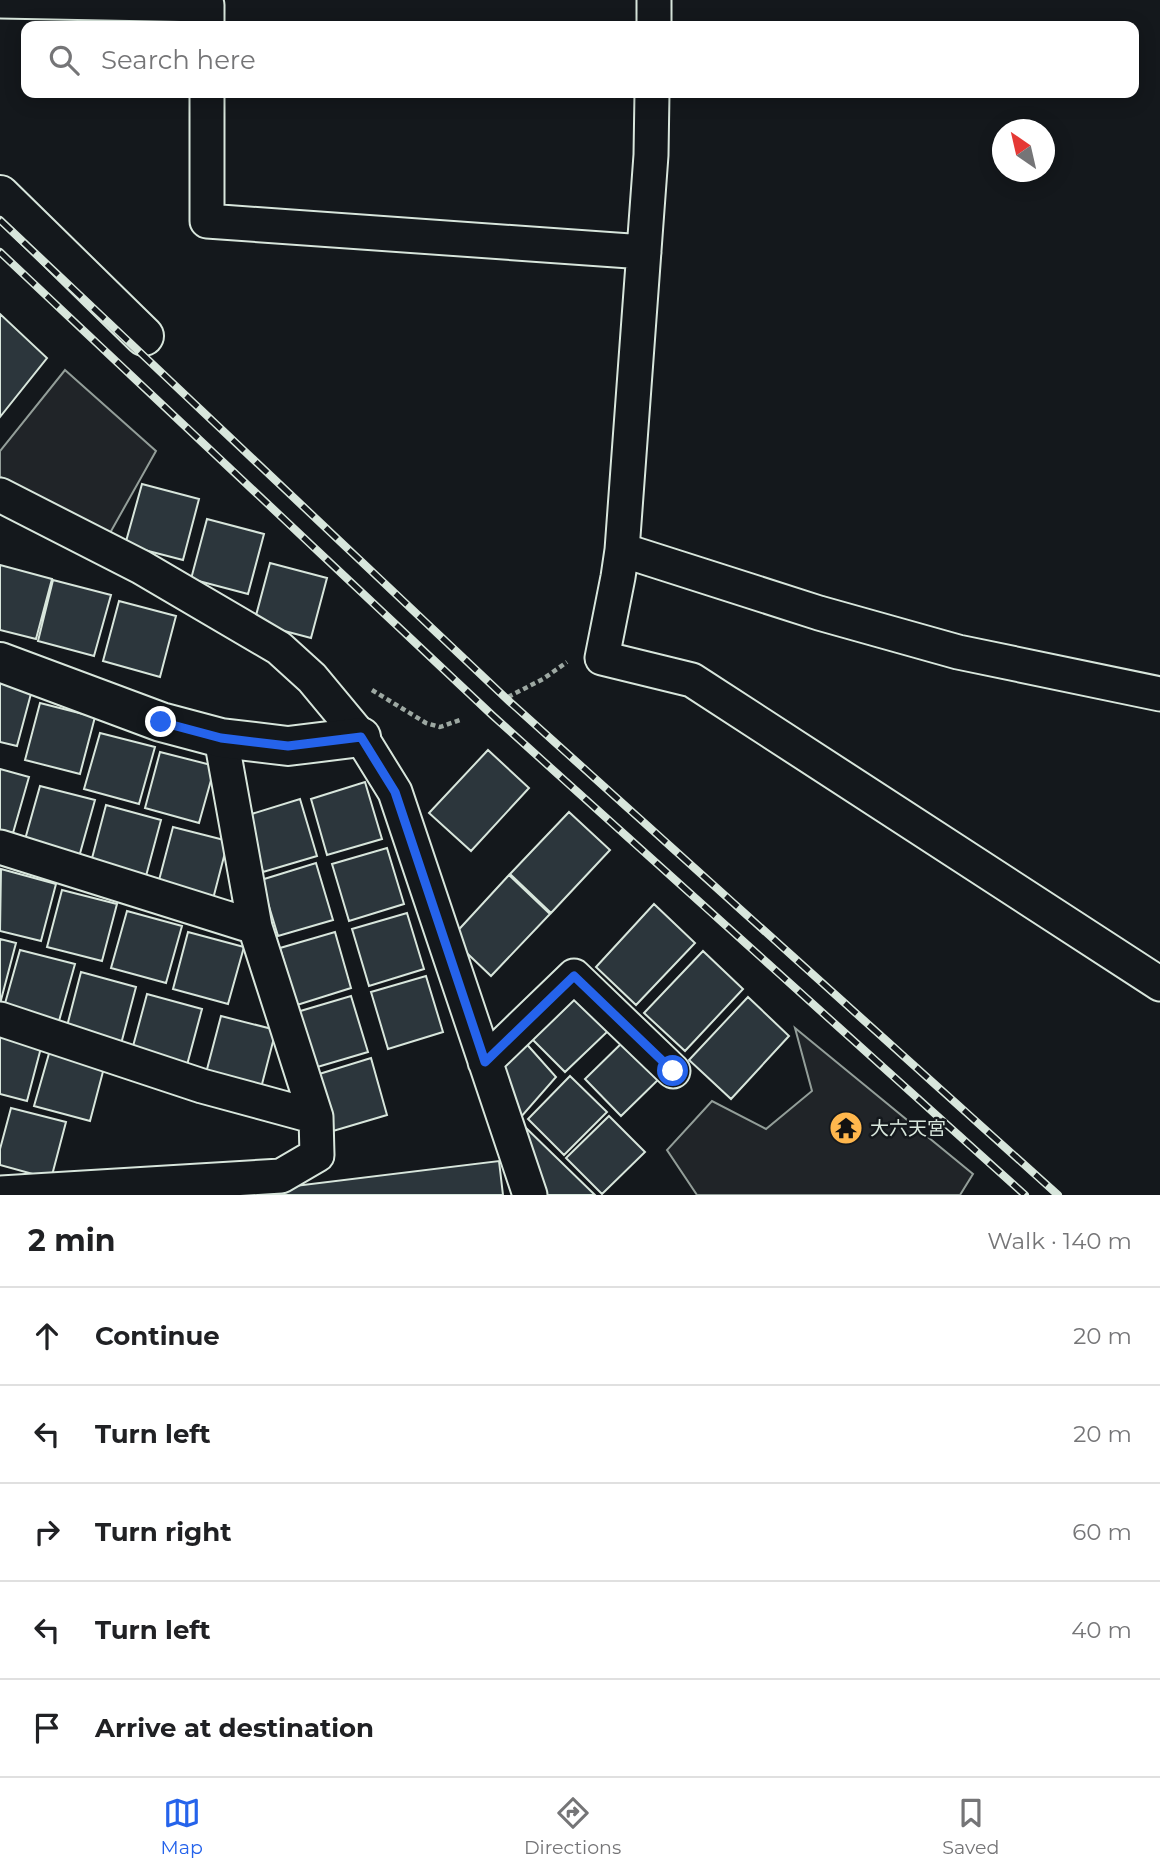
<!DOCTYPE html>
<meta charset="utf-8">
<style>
body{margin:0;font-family:Montserrat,"Noto Sans JP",sans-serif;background:#f2f2f2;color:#202124}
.compass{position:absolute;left:992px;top:119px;width:63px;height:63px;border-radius:50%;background:#fff;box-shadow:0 4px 18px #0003;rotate:326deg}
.stop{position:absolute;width:21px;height:21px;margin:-16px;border:5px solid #2563eb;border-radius:50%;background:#fff}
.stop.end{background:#2563eb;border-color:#fff;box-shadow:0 2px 7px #0008}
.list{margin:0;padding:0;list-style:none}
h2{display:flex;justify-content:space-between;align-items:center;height:91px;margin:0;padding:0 28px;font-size:30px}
h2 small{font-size:23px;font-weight:400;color:#757577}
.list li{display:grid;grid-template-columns:46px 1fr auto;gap:21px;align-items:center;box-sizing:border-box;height:98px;padding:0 28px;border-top:2px solid #e0e0e0}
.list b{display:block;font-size:26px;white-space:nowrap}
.list em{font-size:23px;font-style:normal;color:#757577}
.icon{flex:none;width:38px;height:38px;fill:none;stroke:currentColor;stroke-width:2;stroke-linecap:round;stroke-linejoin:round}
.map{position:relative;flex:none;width:1160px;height:1195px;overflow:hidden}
.search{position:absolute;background:#fff;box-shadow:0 4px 18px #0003;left:21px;right:21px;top:21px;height:77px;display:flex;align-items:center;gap:18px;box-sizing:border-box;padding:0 24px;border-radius:14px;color:#757577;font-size:26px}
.sheet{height:581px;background:#fff}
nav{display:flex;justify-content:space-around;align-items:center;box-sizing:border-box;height:98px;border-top:2px solid #e0e0e0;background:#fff;font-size:19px;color:#757577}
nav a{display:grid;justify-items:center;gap:4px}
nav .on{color:#2563eb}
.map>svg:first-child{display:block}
.green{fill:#202428;stroke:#939e99;stroke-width:2}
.building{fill:#2c363c;stroke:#d8e6dc;stroke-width:2}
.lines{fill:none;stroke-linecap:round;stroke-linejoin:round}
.minor-casing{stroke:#d8e6dc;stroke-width:37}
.tertiary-casing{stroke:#d8e6dc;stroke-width:42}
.path{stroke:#9da8a2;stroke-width:4.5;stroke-dasharray:5 3.5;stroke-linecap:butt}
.minor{stroke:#14181c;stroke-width:33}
.tertiary{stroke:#14181c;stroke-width:38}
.rail-casing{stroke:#d8e6dc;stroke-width:8}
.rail{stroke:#14181c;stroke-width:5;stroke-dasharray:16;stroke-linecap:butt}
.route{stroke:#2563eb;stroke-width:9}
.labels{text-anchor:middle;stroke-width:5;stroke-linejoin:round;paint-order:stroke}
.poi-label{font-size:19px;fill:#d8e6dc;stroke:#14181c;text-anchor:start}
</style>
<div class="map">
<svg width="1160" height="1195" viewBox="0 0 1160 1195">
<rect width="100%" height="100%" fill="#14181c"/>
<path class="green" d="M65,370L156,451L110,533L0,477V451Z
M795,1028L973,1174L960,1195H697L667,1150L712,1101L766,1129L812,1091Z"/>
<path class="building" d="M0,314L47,358L0,417Z
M142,484L199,499L183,560L125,545Z
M207,519L264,534L248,594L191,579Z
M270,563L327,578L311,638L254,623Z
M0,565L52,579L36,639L0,630Z
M53,580L111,595L94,656L38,641Z
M119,601L176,616L160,677L103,661Z
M0,681L32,690L17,746L0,742Z
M40,703L95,717L80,774L25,760Z
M100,733L155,747L139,804L84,789Z
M488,750L529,788L471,851L429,813Z
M160,752L215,766L199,823L145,808Z
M0,769L29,777L13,833L0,830Z
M365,782L382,839L327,855L311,799Z
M40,786L95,800L79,857L24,843Z
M300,799L317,856L263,872L245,816Z
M106,805L161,820L146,876L91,862Z
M569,812L610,850L551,913L510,874Z
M173,827L228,841L213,899L158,884Z
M387,848L404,904L349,921L332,864Z
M316,863L333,920L278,936L261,880Z
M1,869L56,884L41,941L0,931Z
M509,875L550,914L491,976L451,938Z
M62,890L117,904L102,961L47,947Z
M654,904L695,943L636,1005L596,967Z
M127,911L182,926L166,983L111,968Z
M407,913L424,969L369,986L352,929Z
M188,932L244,947L228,1004L173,989Z
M335,932L351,988L297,1005L280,948Z
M0,939L16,943L1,1000H0Z
M20,950L75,964L59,1021L4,1007Z
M703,951L743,989L685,1051L644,1013Z
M81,972L136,987L121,1044L66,1030Z
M426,976L443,1032L388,1049L371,992Z
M147,994L202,1009L187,1065L132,1050Z
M572,994L608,1031L565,1072L529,1036Z
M351,996L368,1052L314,1068L297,1012Z
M748,997L789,1036L731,1099L689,1060Z
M221,1016L276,1030L261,1088L206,1073Z
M0,1033L42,1044L27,1101L0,1094Z
M628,1037L664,1074L621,1116L585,1079Z
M523,1040L556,1077L521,1117L497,1063Z
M50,1050L105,1064L90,1121L34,1106Z
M371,1058L387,1115L333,1131L316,1075Z
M570,1076L607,1112L564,1155L528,1119Z
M11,1108L66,1122L51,1179L0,1165V1149Z
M609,1116L645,1152L602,1194L566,1158Z
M523,1125L595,1195H542Z
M499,1161L503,1195H222Z"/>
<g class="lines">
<defs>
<path id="minor" d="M0,1L207,5V26
M654,26V0
M207,93V221L644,252
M652,93L651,155L622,550L618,577L602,658L692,680L1160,984
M0,495L141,567L279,648L312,678L361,737L395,792L530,1195
M622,550L819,613L958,652L1160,694
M0,847L255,927
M0,1019L202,1086L316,1117
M485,1062L574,976L673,1071
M0,1193L281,1176L317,1155L316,1117L255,927L221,738"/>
<path id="tertiary" d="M0,195L144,336
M0,662L161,722L221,738L288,746L361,737"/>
</defs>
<use href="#minor" class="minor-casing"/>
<use href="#tertiary" class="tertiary-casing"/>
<path class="path" d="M372,690L426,723L440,727L460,720
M508,697L543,679L567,662"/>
<use href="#minor" class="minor"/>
<use href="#tertiary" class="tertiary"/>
<defs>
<path id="rail" d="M0,220L510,702L1058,1195
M0,252L492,715L1025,1195"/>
</defs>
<use href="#rail" class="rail-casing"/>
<use href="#rail" class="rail"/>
</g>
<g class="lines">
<path class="route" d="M161,722L221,738L288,746L361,737L395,792L485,1062L574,976L673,1071"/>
</g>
<defs>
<symbol id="temple-disc" viewBox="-11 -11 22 22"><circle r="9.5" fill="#ffb74d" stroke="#14181c"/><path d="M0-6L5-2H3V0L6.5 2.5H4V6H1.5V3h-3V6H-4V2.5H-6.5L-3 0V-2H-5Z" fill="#111"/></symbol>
</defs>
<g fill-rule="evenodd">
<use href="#temple-disc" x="827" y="1109" width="38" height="38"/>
</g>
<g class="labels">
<g class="poi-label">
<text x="870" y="1135">大六天宮</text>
</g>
</g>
</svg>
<svg class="compass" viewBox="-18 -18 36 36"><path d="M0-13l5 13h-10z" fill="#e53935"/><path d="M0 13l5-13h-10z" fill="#757577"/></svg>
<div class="stop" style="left:673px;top:1071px"></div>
<div class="stop end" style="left:161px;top:722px"></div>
<div class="search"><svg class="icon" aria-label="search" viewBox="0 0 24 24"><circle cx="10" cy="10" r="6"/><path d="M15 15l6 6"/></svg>Search here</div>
</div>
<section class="sheet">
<h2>2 min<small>Walk · 140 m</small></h2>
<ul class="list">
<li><svg class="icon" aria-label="ahead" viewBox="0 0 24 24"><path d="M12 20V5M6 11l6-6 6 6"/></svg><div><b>Continue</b></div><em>20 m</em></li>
<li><svg class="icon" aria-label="left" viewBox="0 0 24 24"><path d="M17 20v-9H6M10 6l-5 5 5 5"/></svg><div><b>Turn left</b></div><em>20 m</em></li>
<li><svg class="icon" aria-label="right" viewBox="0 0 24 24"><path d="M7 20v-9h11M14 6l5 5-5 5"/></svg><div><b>Turn right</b></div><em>60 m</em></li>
<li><svg class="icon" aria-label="left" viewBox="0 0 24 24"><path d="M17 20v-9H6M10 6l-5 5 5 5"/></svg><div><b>Turn left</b></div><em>40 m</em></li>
<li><svg class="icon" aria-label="arrive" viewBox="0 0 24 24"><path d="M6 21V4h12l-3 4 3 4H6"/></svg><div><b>Arrive at destination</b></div></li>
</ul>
</section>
<nav>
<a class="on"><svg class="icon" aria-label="map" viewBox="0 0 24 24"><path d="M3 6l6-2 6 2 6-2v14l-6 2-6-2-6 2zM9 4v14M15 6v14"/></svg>Map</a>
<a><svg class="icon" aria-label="directions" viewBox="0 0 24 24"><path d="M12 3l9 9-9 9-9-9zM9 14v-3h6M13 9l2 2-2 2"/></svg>Directions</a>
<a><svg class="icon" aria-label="saved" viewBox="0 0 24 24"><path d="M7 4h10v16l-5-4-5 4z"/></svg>Saved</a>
</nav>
